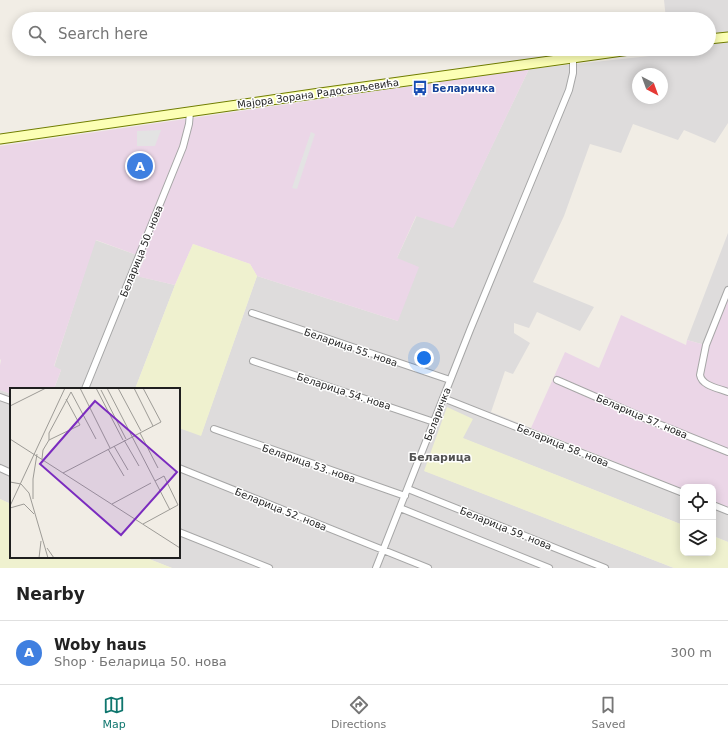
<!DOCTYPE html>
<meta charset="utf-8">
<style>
body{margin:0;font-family:"DejaVu Sans",sans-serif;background:#f6f6f6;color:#222}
.controls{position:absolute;right:12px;bottom:12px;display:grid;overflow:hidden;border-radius:8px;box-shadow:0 2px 10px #0003}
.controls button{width:36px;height:36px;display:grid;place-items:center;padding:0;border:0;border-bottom:1px solid #e0e0e0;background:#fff;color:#222;font:20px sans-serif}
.compass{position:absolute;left:632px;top:68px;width:36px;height:36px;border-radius:50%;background:#fff;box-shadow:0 2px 10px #0003;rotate:139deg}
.you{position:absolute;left:424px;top:358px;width:14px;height:14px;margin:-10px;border:3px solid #fff;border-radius:50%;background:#1a73e8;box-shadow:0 0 0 6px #1a73e833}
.badge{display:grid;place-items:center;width:26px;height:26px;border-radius:50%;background:#0f766e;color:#fff;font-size:13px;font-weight:700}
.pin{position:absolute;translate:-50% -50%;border:2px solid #fff;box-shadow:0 1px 4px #0006}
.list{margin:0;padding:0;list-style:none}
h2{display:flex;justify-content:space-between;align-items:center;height:52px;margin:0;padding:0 16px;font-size:17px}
h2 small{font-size:13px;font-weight:400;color:#767676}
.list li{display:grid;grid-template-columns:26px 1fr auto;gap:12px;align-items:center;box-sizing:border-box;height:64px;padding:0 16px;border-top:1px solid #e0e0e0}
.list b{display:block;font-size:15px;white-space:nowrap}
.list p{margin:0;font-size:13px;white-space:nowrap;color:#767676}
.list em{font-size:13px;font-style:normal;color:#767676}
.icon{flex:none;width:22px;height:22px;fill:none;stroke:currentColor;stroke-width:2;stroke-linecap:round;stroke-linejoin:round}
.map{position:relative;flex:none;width:728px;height:568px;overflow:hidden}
.search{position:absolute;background:#fff;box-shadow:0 2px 10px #0003;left:12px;right:12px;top:12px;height:44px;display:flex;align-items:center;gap:10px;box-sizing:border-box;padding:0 14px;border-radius:22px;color:#767676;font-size:15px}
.sheet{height:116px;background:#fff}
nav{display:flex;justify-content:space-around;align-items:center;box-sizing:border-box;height:56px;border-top:1px solid #e0e0e0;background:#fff;font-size:11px;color:#767676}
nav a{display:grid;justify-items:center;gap:2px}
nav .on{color:#0f766e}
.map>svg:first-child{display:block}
.residential{fill:#dedcdc;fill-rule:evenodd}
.industrial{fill:#ebd6e7}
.farmland{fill:#eff1cf}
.parking{fill:#e3e3e3}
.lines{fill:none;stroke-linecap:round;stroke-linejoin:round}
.minor-casing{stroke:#a6a6a6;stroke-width:8}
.secondary-casing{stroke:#707d00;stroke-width:11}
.minor{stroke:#fff;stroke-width:6}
.secondary{stroke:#fcffb5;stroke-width:9}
.labels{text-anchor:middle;stroke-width:3;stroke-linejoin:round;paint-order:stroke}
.transit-label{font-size:10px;font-weight:bold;fill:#164399;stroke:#fff;text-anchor:start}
.street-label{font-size:10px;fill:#1f1f1f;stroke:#fff}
.neighbourhood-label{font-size:11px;font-weight:bold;fill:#525252;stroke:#fff}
.inset-road{fill:none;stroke:#9d9b96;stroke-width:1}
.view{fill:#7b2cbf;fill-opacity:0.15;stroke:#7b2cbf;stroke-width:2}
.inset-edge{fill:none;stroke:#1f1f1f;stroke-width:2}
</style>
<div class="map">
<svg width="728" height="568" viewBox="0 0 728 568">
<rect width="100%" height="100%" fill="#f1ede5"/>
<path class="residential" d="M664,0H728V123L715,143L684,130L678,140L633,124L621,153L590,144L564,216L533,282L594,307L580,331L537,312L529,328L514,323V333L530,343L513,374L505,371L491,412L683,489V525L462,438L425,471L674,568H172L144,557H179V428L201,435L257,276L398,321L397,258L417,215L453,227L529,69L668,54V49H709V19H666ZM638,74H662V98H638Z
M728,233V300L709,346L687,340Z
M95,240L145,258L137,276L175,285L135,389H54L61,370L54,367Z
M0,390L11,394V504L0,499Z
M713,501L728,507V542L713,536Z"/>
<path class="industrial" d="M529,69L453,228L416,216L397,258L419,267L398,321L257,276L250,264L193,244L175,285L136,276L145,258L96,240L54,366L61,370L54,389H11V394L0,390V365L1,360L0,359V146Z
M728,300V507L713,501V487H683V489L531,428L565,352L599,368L621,315L686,345L687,340L709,346Z"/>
<path class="farmland" d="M193,244L250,264L257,276L201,436L179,428V389H135L175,285Z
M447,407L473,419L463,438L683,525V553H713V536L728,542V568H674L424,471Z
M0,499L11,504V557H144L172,568H0Z"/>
<path class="parking" d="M161,130L155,146H137V131Z
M311,132L315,134L297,189L292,188Z"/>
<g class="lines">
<defs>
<path id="minor" d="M728,290L706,345L700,375C702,386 718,388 728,392
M252,313L450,380
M253,361L434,422
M557,380L651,421L728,452
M85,389L183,147L189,124L190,112
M0,397L11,401
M443,398L683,493
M214,429L405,496
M0,468L11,473
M179,468L428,568
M408,489L605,568
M713,505L728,511
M400,508L549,568
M179,532L269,568
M376,568L470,330L569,90L573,73V58"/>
<path id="secondary" d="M709,39L728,37
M0,139L313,94L637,49"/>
</defs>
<use href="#minor" class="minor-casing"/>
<use href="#secondary" class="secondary-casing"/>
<use href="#minor" class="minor"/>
<use href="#secondary" class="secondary"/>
</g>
<defs>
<symbol id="bus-bare" viewBox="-9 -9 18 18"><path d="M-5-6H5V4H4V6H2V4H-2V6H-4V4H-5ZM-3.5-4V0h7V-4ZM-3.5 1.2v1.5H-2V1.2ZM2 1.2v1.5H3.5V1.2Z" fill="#1a4fb4" stroke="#fff" stroke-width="2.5" paint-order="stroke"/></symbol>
</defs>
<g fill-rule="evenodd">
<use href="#bus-bare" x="409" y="77" width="22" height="22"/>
</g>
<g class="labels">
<g class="transit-label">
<text x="432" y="92">Беларичка</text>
</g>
<g class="street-label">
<text transform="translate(318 93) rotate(-8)" y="4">Мајора Зорана Радосављевића</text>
<text transform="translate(141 251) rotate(-68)" y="4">Беларица 50. нова</text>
<text transform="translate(351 347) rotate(19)" y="4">Беларица 55. нова</text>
<text transform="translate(344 391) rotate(18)" y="4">Беларица 54. нова</text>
<text transform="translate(437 414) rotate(-69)" y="4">Беларичка</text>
<text transform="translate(642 416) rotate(23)" y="4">Беларица 57. нова</text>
<text transform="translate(563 445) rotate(22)" y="4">Беларица 58. нова</text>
<text transform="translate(309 463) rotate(19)" y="4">Беларица 53. нова</text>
<text transform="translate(281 509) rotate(22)" y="4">Беларица 52. нова</text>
<text transform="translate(506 528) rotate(22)" y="4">Беларица 59. нова</text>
</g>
<g class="neighbourhood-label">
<text x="440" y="461">Беларица</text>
</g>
</g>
<g transform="translate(10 388)">
<rect width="170" height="170" fill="#f1ede5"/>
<path class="inset-road" d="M70,0L100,60M86,0L113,52M97,0L160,122M108,0L131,43M124,0L143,38M91,2L116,51M0,18L36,0M130,45L148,80M0,51L170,160M39,52V45L61,4L86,51M39,52L70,37L56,11M114,52L129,78M104,58L118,82M98,61L114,88M32,71L33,62L39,52M53,85L151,34L133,0M0,94L11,96L19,105L38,170M23,111V91L27,66M102,116L141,95M0,118L55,0M0,120L14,116L24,126M133,136L168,117L154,88L145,93M37,160L44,170M29,170L31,153"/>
<path class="view" d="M85,13L167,84L111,147L30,76Z"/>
<rect width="170" height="170" class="inset-edge"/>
</g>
</svg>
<div class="controls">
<button><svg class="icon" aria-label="locate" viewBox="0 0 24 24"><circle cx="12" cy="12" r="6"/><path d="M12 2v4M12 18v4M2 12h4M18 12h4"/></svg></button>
<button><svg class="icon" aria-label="layers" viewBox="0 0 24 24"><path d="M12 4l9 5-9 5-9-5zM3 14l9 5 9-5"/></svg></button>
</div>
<svg class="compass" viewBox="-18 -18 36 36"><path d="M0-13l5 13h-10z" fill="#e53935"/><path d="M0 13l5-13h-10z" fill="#767676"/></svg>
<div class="you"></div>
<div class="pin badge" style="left:140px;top:166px;background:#3f7fe0">A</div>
<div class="search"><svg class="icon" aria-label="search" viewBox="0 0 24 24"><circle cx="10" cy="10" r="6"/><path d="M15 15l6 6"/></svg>Search here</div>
</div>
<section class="sheet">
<h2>Nearby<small></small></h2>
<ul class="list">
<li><span class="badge" style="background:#3f7fe0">A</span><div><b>Woby haus</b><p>Shop · Беларица 50. нова</p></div><em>300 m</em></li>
</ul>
</section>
<nav>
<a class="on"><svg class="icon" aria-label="map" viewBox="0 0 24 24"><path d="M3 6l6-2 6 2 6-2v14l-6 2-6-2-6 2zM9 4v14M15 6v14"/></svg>Map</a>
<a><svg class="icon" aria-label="directions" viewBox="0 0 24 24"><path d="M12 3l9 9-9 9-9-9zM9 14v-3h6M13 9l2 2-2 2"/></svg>Directions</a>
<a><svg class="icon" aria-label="saved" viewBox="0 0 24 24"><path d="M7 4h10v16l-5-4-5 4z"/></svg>Saved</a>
</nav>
